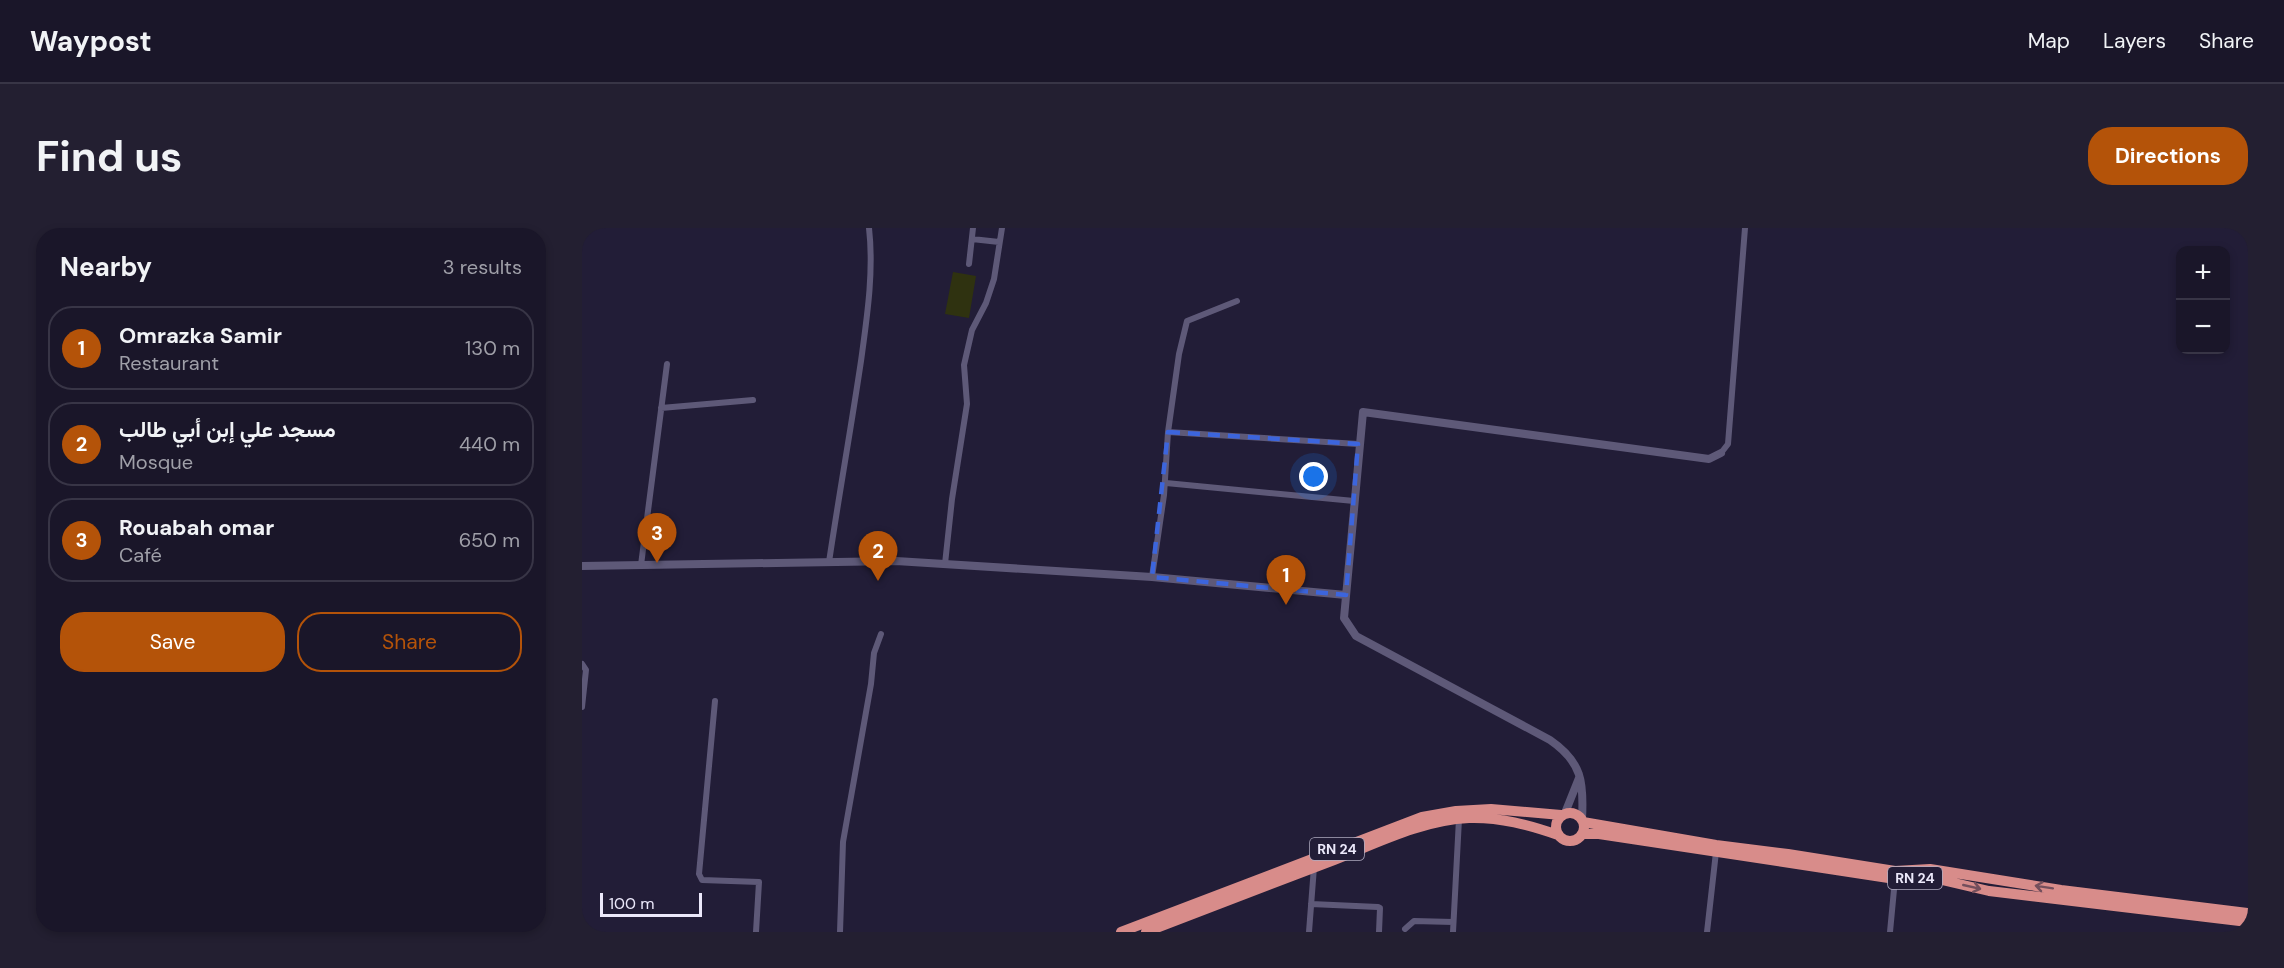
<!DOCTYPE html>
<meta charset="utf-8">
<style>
body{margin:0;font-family:"DM Sans",Vazirmatn,sans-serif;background:#231f31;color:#f1f3f6}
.controls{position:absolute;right:18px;top:18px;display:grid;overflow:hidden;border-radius:12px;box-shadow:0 3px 9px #0003}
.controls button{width:54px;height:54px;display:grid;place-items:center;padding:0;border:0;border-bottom:2px solid #383546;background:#1a1629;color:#f1f3f6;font:30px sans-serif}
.scale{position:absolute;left:18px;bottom:15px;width:102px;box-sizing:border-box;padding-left:6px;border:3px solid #ebe8fa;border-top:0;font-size:16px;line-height:21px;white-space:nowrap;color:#ebe8fa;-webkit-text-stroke:4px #221d37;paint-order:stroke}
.you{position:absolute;left:732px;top:249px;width:21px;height:21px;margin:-15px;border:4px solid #fff;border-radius:50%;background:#1a73e8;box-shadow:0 0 0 9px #1a73e833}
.badge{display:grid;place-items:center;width:39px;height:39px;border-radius:50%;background:#b45309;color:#fff;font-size:20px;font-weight:700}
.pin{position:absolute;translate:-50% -50px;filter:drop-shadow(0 2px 3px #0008)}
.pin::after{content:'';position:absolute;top:32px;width:21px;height:18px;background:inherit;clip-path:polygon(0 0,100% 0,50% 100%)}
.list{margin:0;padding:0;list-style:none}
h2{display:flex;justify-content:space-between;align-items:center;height:78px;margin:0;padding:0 24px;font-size:26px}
h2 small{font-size:20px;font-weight:400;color:#9f9fa8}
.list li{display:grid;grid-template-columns:39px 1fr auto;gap:18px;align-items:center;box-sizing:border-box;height:84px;margin:0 12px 12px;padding:0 12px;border:2px solid #383546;border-radius:24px}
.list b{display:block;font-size:22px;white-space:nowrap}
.list p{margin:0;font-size:20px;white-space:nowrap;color:#9f9fa8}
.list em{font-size:20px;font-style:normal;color:#9f9fa8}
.actions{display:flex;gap:12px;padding:18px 24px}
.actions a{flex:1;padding:14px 0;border:2px solid #b45309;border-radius:24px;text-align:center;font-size:21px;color:#b45309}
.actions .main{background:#b45309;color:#fff}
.map{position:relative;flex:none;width:1666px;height:704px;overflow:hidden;border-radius:24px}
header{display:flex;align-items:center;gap:36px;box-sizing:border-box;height:84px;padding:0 30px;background:#1a1629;border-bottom:2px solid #383546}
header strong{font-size:28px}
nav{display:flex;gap:33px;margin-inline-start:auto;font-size:21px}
.intro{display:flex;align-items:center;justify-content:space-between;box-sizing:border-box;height:144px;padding:0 36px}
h1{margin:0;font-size:42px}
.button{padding:15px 27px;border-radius:24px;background:#b45309;color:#fff;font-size:21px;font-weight:700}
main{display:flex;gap:36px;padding:0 36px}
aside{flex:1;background:#1a1629;border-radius:24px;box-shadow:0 3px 9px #0003}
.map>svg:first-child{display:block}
.park{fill:#2f3210}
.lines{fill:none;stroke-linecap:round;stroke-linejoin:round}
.minor{stroke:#5e5978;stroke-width:6}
.secondary{stroke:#5e5978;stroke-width:8}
.trunk{stroke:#d88c8a;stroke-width:10}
.oneway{stroke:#744f5c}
.marked{fill:none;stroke:#3c65dd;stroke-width:4.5;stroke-dasharray:12 8;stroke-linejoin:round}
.labels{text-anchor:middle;stroke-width:4.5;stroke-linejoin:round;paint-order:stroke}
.shield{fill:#221d37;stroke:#afabc0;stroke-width:1.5}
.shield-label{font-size:14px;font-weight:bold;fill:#ebe8fa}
</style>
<header>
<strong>Waypost</strong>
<nav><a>Map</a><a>Layers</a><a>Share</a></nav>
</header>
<div class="intro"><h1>Find us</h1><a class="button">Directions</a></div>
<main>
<aside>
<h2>Nearby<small>3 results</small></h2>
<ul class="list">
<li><span class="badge">1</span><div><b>Omrazka Samir</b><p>Restaurant</p></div><em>130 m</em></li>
<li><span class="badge">2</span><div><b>مسجد علي إبن أبي طالب</b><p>Mosque</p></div><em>440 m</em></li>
<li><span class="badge">3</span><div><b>Rouabah omar</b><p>Café</p></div><em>650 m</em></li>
</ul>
<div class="actions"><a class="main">Save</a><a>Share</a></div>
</aside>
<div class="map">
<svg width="1666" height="704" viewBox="0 0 1666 704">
<rect width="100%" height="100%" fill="#221d37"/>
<path class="park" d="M371,44L394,48L387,90L363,86Z"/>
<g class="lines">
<path class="minor" d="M390,11L417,14
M387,36L391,0
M79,180L171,172
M586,204L776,216
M1139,225L1146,216L1163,0
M584,255L772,273
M247,334C257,267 269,200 279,133C285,89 292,44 287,0
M363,336L370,271L385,176L382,137L390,102L404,75L412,51L420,0
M59,337L85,136
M570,349L582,267L586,204L597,126L605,93L655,73
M0,436L4,442L0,479
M133,473L117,646L120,652L177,654L174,704
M729,676L796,679L798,680L797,704
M823,701L832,693L871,694
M258,704L261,614L289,456L292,425L299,406
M727,704L732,639
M871,704L877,591
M1125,704L1134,624
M1308,704L1313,651"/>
<path class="secondary" d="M0,338L314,333L570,349L764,367
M983,585L997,550
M1000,591C1002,554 1000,534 968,512L774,408L762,390L781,184L1127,231L1139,225"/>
<path class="trunk" d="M974 599a14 14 0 1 1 28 0a14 14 0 1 1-28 0Z
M1001,594L1134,617L1206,626L1313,643L1348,641L1479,662L1666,685
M1000,606H1017L1313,651L1347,649L1407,663L1666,694
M539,704L840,589L874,583L909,581L979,587
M564,704C626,680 689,656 752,632C795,615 840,592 887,590C918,589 947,597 976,607"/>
</g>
<defs><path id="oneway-shaft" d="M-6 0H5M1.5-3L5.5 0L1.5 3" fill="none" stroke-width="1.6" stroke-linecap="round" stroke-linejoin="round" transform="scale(1.5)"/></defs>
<g class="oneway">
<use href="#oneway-shaft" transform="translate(1390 659) rotate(13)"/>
<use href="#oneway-shaft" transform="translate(1462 659) rotate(-171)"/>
</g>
<path class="marked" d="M586,204L776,216L764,367L570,349Z"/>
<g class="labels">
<g class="shield">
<rect x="728" y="610" width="54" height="22" rx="4.5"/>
<rect x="1306" y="639" width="54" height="22" rx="4.5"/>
</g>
<g class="shield-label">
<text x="755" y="626">RN 24</text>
<text x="1333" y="655">RN 24</text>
</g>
</g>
</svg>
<div class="controls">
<button>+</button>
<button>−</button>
</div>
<div class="scale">100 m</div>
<div class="you"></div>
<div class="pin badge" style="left:704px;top:377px">1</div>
<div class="pin badge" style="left:296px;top:353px">2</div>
<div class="pin badge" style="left:75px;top:335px">3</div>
</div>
</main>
